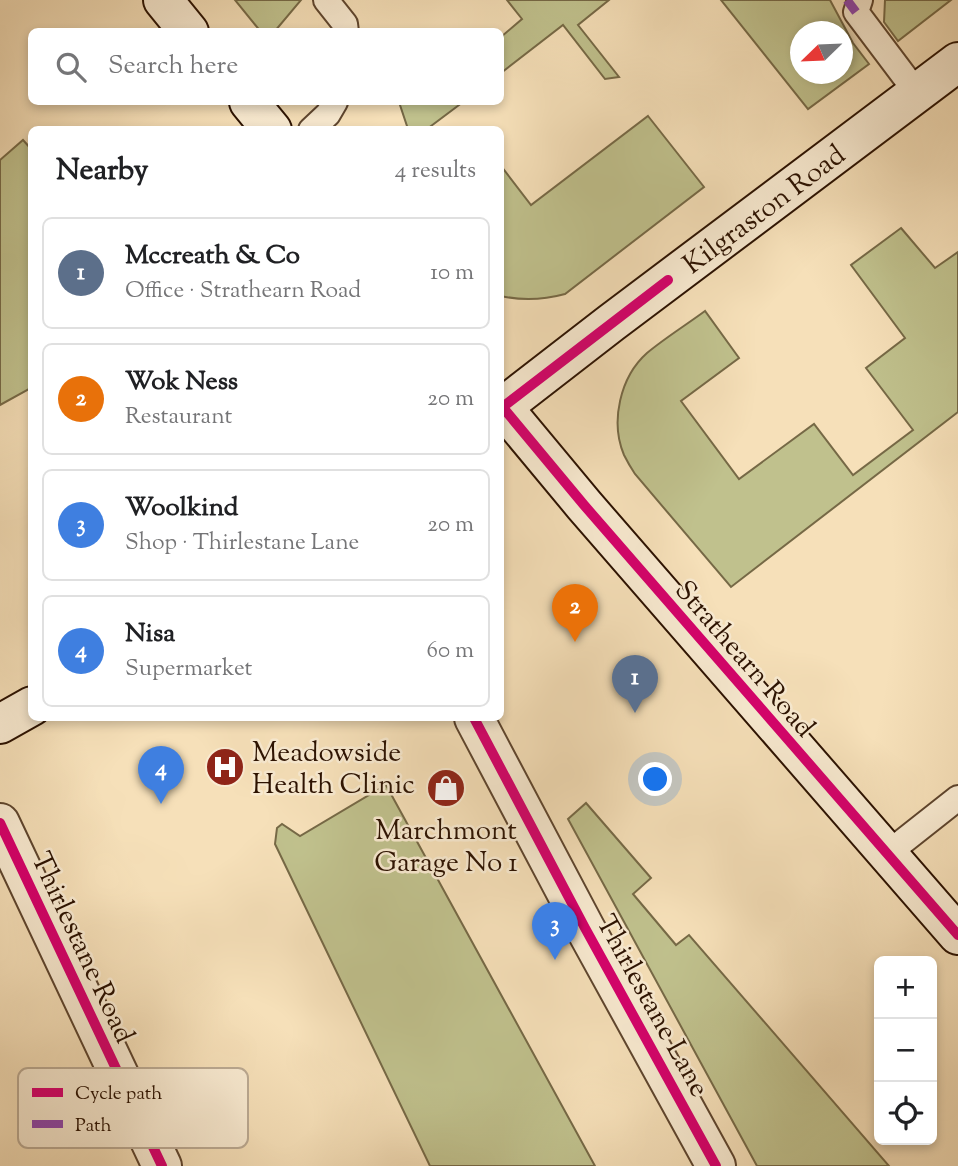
<!DOCTYPE html>
<meta charset="utf-8">
<style>
body{margin:0;font-family:"Sorts Mill Goudy",serif;background:#f6f6f6;color:#202124}
.controls{position:absolute;right:21px;bottom:21px;display:grid;overflow:hidden;border-radius:10px;box-shadow:0 4px 10px #0003}
.controls button{width:63px;height:63px;display:grid;place-items:center;padding:0;border:0;border-bottom:2px solid #e0e0e0;background:#fff;color:#202124;font:35px sans-serif}
.compass{position:absolute;left:790px;top:21px;width:63px;height:63px;border-radius:50%;background:#fff;box-shadow:0 4px 10px #0003;rotate:247deg}
.you{position:absolute;left:656px;top:780px;width:24px;height:24px;margin:-18px;border:5px solid #fff;border-radius:50%;background:#1a73e8;box-shadow:0 0 0 10px #1a73e833}
.badge{display:grid;place-items:center;width:46px;height:46px;border-radius:50%;background:#ea580c;color:#fff;font-size:23px;font-weight:700}
.pin{position:absolute;translate:-50% -58px;filter:drop-shadow(0 2px 4px #0008)}
.pin::after{content:'';position:absolute;top:37px;width:24px;height:21px;background:inherit;clip-path:polygon(0 0,100% 0,50% 100%)}
.list{margin:0;padding:0;list-style:none}
h2{display:flex;justify-content:space-between;align-items:center;height:91px;margin:0;padding:0 28px;font-size:30px}
h2 small{font-size:23px;font-weight:400;color:#757577}
.list li{display:grid;grid-template-columns:46px 1fr auto;gap:21px;align-items:center;box-sizing:border-box;height:112px;margin:0 14px 14px;padding:0 14px;border:2px solid #e0e0e0;border-radius:10px}
.list b{display:block;font-size:26px;white-space:nowrap}
.list p{margin:0;font-size:23px;white-space:nowrap;color:#757577}
.list em{font-size:23px;font-style:normal;color:#757577}
.icon{flex:none;width:38px;height:38px;fill:none;stroke:currentColor;stroke-width:2;stroke-linecap:round;stroke-linejoin:round}
.map{position:relative;flex:none;width:958px;height:1166px;overflow:hidden}
.search{position:absolute;background:#fff;box-shadow:0 4px 10px #0003;left:28px;top:28px;width:476px;height:77px;display:flex;align-items:center;gap:18px;box-sizing:border-box;padding:0 24px;border-radius:10px;color:#757577;font-size:26px}
.panel{position:absolute;background:#fff;box-shadow:0 4px 10px #0003;left:28px;top:126px;width:476px;height:595px;border-radius:10px}
.map>svg:first-child{display:block}
.green{fill:#c0c18d;stroke:#766946;stroke-width:2;fill-rule:evenodd}
.lines{fill:none;stroke-linecap:round;stroke-linejoin:round}
.lane-casing{stroke:#5e452e;stroke-width:28}
.street-casing{stroke:#5e452e;stroke-width:42}
.secondary-casing{stroke:#2b1100;stroke-width:42}
.lane{stroke:#f9ebd2;stroke-width:24}
.street{stroke:#f9ebd2;stroke-width:38}
.secondary{stroke:#f9ebd2;stroke-width:38}
.quiet{stroke:#8e44ad;stroke-width:9;stroke-dasharray:18 9;stroke-linecap:butt}
.cycleway-casing{stroke:#f9ebd2;stroke-width:15}
.cycleway{stroke:#d6006c;stroke-width:10}
.labels{text-anchor:middle;stroke-width:5;stroke-linejoin:round;paint-order:stroke}
.street-label{font-size:28px;fill:#2b1100;stroke:#f9ebd2}
.poi-label{font-size:28px;fill:#2b1100;stroke:#f9ebd2;text-anchor:start}
.key{fill:#f9ebd2;stroke:#bbaa93;stroke-width:2}
.key-label{font-size:19px;fill:#2b1100}
</style>
<div class="map">
<svg width="958" height="1166" viewBox="0 0 958 1166">
<rect width="100%" height="100%" fill="#f6e0b9"/>
<filter id="stains"><feTurbulence type="fractalNoise" baseFrequency=".00286" numOctaves="4"/><feColorMatrix values="0 0 0 0 .2 0 0 0 0 .09 0 0 0 0 .02 0 0 0 .5 -.17"/></filter>
<radialGradient id="worn" r=".72"><stop offset=".6" stop-color="#630" stop-opacity="0"/><stop offset="1" stop-color="#630" stop-opacity=".3"/></radialGradient>
<path class="green" d="M235,0H301L275,31L261,32Z
M507,0H609L578,25L619,77L605,79L563,25L501,73V37L522,19Z
M721,0H830L853,43L869,64L808,109ZM800,32H842V74H800Z
M885,0H951L898,41L884,22Z
M399,102H463L427,129H408Z
M648,116L704,187L565,294C543,300 523,301 501,296V166L531,205Z
M23,140L32,150L31,388L0,405V160Z
M901,228L935,268L958,252V412L731,587L635,474C631,468 627,461 624,455C610,422 620,377 647,353C665,338 686,325 705,311L739,358L681,401L739,479L814,424L853,475L913,430L866,368L905,338L851,265Z
M386,785L595,1166H430L275,844L277,828L282,824L300,836Z
M586,803L651,878L633,894L676,945L689,935L889,1166H757L568,819Z"/>
<g class="lines">
<defs>
<path id="lane" d="M326,0L345,24L346,32
M860,0L856,12L917,93
M311,130L328,114L335,102
M887,854L958,798"/>
<path id="street" d="M474,718L585,928L716,1166
M0,823L162,1166"/>
<g id="secondary">
<path d="M163,0L189,32"/>
<path d="M249,102L272,130"/>
<path d="M500,404L584,505L958,935"/>
<path id="s1" d="M500,409L611,323L958,62"/>
<path d="M0,724L32,706"/>
</g>
</defs>
<use href="#lane" class="lane-casing"/>
<use href="#street" class="street-casing"/>
<use href="#secondary" class="secondary-casing"/>
<use href="#lane" class="lane"/>
<use href="#street" class="street"/>
<use href="#secondary" class="secondary"/>
<path class="quiet" d="M847,0L856,12"/>
<defs>
<path id="cycleway" d="M500,404L584,505L958,935
M500,409L668,280
M474,718L585,928L716,1166
M0,823L162,1166"/>
</defs>
<use href="#cycleway" class="cycleway-casing"/>
<use href="#cycleway" class="cycleway"/>
</g>
<defs>
<symbol id="hospital-disc" viewBox="-11 -11 22 22"><circle r="9.5" fill="#8f2418" stroke="#f9ebd2"/><path d="M-5-5h3v3.5h4V-5h3V5h-3V1.5h-4V5h-3Z" fill="#fff"/></symbol>
<symbol id="shop-disc" viewBox="-11 -11 22 22"><circle r="9.5" fill="#8f2418" stroke="#f9ebd2"/><path d="M-5-2.5h2.3a2.7 3.5 0 0 1 5.4 0H5L5.5 6h-11ZM-1.5-2.5h3a1.5 2.3 0 0 0-3 0Z" fill="#fff"/></symbol>
</defs>
<g fill-rule="evenodd">
<use href="#hospital-disc" x="203" y="745" width="44" height="44"/>
<use href="#shop-disc" x="424" y="766" width="44" height="44"/>
</g>
<g class="labels">
<g class="street-label">
<text dy="10" stroke="none"><textPath href="#s1" startOffset="331">Kilgraston Road</textPath></text>
<text transform="translate(746 658) rotate(49)" y="10">Strathearn Road</text>
<text transform="translate(84 947) rotate(65)" y="10">Thirlestane Road</text>
<text transform="translate(654 1005) rotate(61)" y="10">Thirlestane Lane</text>
</g>
<g class="poi-label">
<text x="252" y="761">Meadowside<tspan x="252" dy="32">Health Clinic</tspan></text>
<text x="446" y="839" text-anchor="middle">Marchmont<tspan x="446" dy="32">Garage No 1</tspan></text>
</g>
</g>
<rect x="18" y="1068" width="230" height="80" rx="10" class="key"/>
<rect x="32" y="1088" width="31" height="9" fill="#d6006c"/>
<rect x="32" y="1120" width="31" height="8" fill="#8e44ad"/>
<g class="key-label">
<text x="75" y="1099">Cycle path</text>
<text x="75" y="1131">Path</text>
</g>
<rect width="100%" height="100%" filter="url(#stains)"/>
<rect width="100%" height="100%" fill="url(#worn)"/>
</svg>
<div class="controls">
<button>+</button>
<button>−</button>
<button><svg class="icon" aria-label="locate" viewBox="0 0 24 24"><circle cx="12" cy="12" r="6"/><path d="M12 2v4M12 18v4M2 12h4M18 12h4"/></svg></button>
</div>
<svg class="compass" viewBox="-18 -18 36 36"><path d="M0-13l5 13h-10z" fill="#e53935"/><path d="M0 13l5-13h-10z" fill="#757577"/></svg>
<div class="you"></div>
<div class="pin badge" style="left:635px;top:713px;background:#5c6f8a">1</div>
<div class="pin badge" style="left:575px;top:642px;background:#e8710a">2</div>
<div class="pin badge" style="left:555px;top:960px;background:#3f7fe0">3</div>
<div class="pin badge" style="left:161px;top:804px;background:#3f7fe0">4</div>
<div class="search"><svg class="icon" aria-label="search" viewBox="0 0 24 24"><circle cx="10" cy="10" r="6"/><path d="M15 15l6 6"/></svg>Search here</div>
<section class="panel">
<h2>Nearby<small>4 results</small></h2>
<ul class="list">
<li><span class="badge" style="background:#5c6f8a">1</span><div><b>Mccreath &amp; Co</b><p>Office · Strathearn Road</p></div><em>10 m</em></li>
<li><span class="badge" style="background:#e8710a">2</span><div><b>Wok Ness</b><p>Restaurant</p></div><em>20 m</em></li>
<li><span class="badge" style="background:#3f7fe0">3</span><div><b>Woolkind</b><p>Shop · Thirlestane Lane</p></div><em>20 m</em></li>
<li><span class="badge" style="background:#3f7fe0">4</span><div><b>Nisa</b><p>Supermarket</p></div><em>60 m</em></li>
</ul>
</section>
</div>
